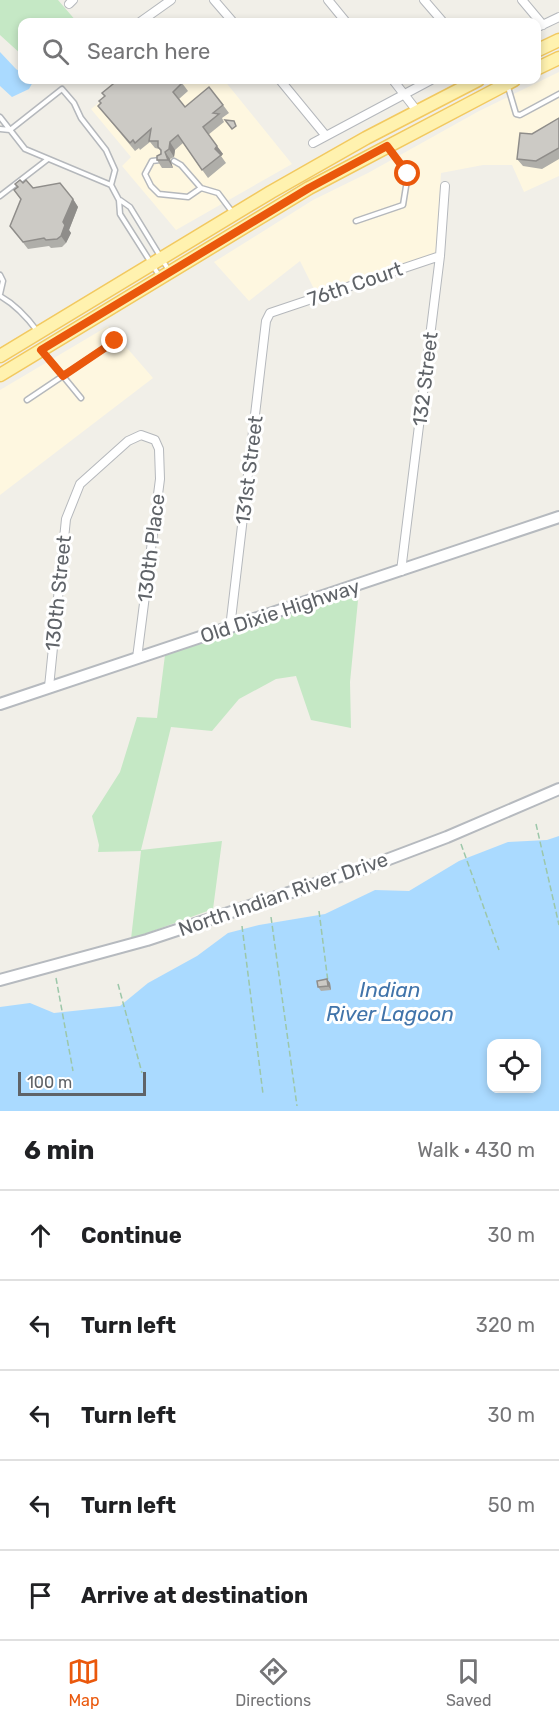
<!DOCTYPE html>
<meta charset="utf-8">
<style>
body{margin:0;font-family:Rubik,sans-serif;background:#f2f2f2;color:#202124}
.controls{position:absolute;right:18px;bottom:18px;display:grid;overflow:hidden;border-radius:12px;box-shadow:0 3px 9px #0003}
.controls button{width:54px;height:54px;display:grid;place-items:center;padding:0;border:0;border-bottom:2px solid #e0e0e0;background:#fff;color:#202124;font:30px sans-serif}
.scale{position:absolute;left:18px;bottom:15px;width:128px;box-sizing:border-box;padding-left:6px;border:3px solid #5f6368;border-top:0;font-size:16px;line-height:21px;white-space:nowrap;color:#5f6368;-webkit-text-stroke:4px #fff;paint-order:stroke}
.stop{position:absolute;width:18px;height:18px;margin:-14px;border:4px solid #ea580c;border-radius:50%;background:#fff}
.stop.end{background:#ea580c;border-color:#fff;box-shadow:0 2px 6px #0008}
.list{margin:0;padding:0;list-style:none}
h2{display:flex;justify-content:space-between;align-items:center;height:78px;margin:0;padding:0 24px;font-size:26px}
h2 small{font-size:20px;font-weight:400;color:#757577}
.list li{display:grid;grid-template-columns:39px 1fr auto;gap:18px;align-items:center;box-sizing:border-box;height:90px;padding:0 24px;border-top:2px solid #e0e0e0}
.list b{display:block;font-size:22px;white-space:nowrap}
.list em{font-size:20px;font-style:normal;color:#757577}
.icon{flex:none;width:33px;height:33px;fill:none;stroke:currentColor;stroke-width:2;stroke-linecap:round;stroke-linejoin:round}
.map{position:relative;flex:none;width:559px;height:1111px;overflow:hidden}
.search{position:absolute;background:#fff;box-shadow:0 3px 9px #0003;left:18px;right:18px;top:18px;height:66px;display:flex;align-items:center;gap:15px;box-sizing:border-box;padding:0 21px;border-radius:12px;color:#757577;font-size:22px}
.sheet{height:528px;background:#fff}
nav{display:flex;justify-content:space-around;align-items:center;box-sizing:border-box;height:84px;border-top:2px solid #e0e0e0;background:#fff;font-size:16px;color:#757577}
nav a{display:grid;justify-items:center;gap:3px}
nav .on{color:#ea580c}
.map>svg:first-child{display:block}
.commercial{fill:#fef7e0}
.green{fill:#c5e8c5}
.water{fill:#aadaff;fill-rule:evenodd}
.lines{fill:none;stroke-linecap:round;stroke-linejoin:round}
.lane-casing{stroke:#b5b8bc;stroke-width:7}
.street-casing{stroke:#b5b8bc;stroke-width:10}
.secondary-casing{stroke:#b6babf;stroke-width:14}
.primary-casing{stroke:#f2c960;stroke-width:15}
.path{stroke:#9cc7a9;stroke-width:1.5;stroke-dasharray:6 3;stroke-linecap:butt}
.lane{stroke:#fff;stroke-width:4}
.street{stroke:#fff;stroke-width:8}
.secondary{stroke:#fff;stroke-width:10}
.primary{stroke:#fff2af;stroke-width:12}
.wall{fill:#afaea9}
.shaded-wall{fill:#8f8d8a}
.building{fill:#cccac5;stroke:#8f8d8a;stroke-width:1.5}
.route{stroke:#ea580c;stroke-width:8}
.labels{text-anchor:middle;stroke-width:6;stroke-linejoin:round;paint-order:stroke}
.street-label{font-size:20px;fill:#5f6368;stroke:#fff}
.water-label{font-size:21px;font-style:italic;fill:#4174aa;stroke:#fff}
</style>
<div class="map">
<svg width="559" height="1111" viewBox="0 0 559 1111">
<rect width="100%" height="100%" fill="#f1efe8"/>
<path class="commercial" d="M559,72V176L524,192L512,165H483L441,173L436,257L320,301L300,261L249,301L214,262L313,200L368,173L479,111Z
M128,80H224L292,164L176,230L122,166L131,157L91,109Z
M108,326L153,378L0,495V390Z"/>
<path class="green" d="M0,0H58L77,22H22V55L0,35Z
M359,590L350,682L351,728L311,720L296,676L276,679L239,699L212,731L171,727L141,850L222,841L213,909L131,939L141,851L98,852L99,845L92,816L120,772L137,717L157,718L165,655Z"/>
<path class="water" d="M0,52L16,69L22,73V80H34L29,89L12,97L0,86Z
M559,836V1111H0V1007L30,1003L54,1013L120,1006L148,983L197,956L228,933L259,925L325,914L375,890L409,891L459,861L508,842L547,840ZM492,1044H536V1088H492Z"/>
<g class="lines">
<defs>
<path id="lane" d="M508,87L516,114L520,115L559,94
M0,117L25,149L111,185L119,200L120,214L160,277
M0,129L10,130L62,89L74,103L81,118L106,150L115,170L111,185
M160,160L152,161L145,174L151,186L159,194L188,197L201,188
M174,161L181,165L201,188L218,193L233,213
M0,196L48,159
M120,200L130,207L168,269
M356,221L403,205L408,174L389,149
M0,275L3,281L0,294
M0,296C16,305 27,317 38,332
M44,353L81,398
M27,400L115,341"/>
<path id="street" d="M214,0L233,22
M328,0L346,22
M424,0L443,22
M522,0L543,25
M69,4L73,0
M140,22L171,0
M536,28L559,17
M280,80L326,136
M393,80L417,111
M313,143L431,80
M401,571L440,256L445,186
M230,628L266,321L270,313L440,256
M49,687L66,519L80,484L128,441L141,435L155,440L159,449L160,479L137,658"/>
<path id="secondary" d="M0,704L559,517
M0,980L147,940L373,865L447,837L559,789"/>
<path id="primary" d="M536,51L559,40
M536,69L559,58
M0,356L271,192L366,138L478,80
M0,375L309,188L514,80"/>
</defs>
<use href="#lane" class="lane-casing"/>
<use href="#street" class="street-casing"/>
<use href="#secondary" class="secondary-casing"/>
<use href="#primary" class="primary-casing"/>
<path class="path" d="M536,824L559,925
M461,844L499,950
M319,911L328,982
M271,917L297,1106
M242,926L263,1094
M56,978L73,1071
M118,984L142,1073"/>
<use href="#lane" class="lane"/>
<use href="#street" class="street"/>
<use href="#secondary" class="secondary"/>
<use href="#primary" class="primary"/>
</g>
<path class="wall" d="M182,83L188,91L179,99L185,107L223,105L229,113L222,118L224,122L208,135L223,154L221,156L226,163L208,178L183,143L175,150L174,157L170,159L173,168H162L157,160L161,152L159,149L155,148L150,142L140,150L139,148L135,151L98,106L105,96Z
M559,118V159L542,169L523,166L517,159L532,134Z
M23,183L33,188L73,199L78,207L69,230L71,233L66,243L62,247L51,248L49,246L28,249L10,226L21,200L14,190Z
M327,979L330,983L331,990L321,991L318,987Z"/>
<path class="shaded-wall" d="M170,142L175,150L174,157L169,149Z
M217,146L223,154L221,156L215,149Z
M165,152L170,159L173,168L168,160Z
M73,199L78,207L69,230L71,233L66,243L61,236L63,222Z
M327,979L330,983L331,990L328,986Z"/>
<path class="building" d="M118,80H178L182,83L173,92L185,107L209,87L223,105L213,113L219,114L203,127L217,146L215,149L221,155L202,170L178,135L170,142L169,149L165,152L168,160H157V156L161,154V150L158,147V141H149L151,129L135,143L133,140L130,143L98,106L101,103L99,101L105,96L102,93Z
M559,118V148L536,161L517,159L520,133L532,134Z
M225,120L234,121L236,126L232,129Z
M20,180L23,183L26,180L33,188L60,183L73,199L63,222L65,225L61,236L57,239L46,240L44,238L23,242L10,226L21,199L14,190L18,187L15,184Z
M327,979L328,986L318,987L317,981Z"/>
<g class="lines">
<path class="route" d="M115,341L63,376L41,350L309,188L387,146L408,174"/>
</g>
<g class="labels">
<g class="street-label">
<text transform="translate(355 284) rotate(-19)" y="7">76th Court</text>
<text transform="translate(425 379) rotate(-83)" y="7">132 Street</text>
<text transform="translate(249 470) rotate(-83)" y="7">131st Street</text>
<text transform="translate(151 548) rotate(-83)" y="7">130th Place</text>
<text transform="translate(58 593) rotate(-84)" y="7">130th Street</text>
<text transform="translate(280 611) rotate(-18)" y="7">Old Dixie Highway</text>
<text transform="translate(283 894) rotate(-19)" y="7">North Indian River Drive</text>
</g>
<g class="water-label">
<text x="390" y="997">Indian<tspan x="390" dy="24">River Lagoon</tspan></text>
</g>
</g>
</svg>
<div class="controls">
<button><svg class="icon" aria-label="locate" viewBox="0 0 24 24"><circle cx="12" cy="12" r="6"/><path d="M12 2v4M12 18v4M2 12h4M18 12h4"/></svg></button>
</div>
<div class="scale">100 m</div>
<div class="stop" style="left:408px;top:174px"></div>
<div class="stop end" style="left:115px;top:341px"></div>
<div class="search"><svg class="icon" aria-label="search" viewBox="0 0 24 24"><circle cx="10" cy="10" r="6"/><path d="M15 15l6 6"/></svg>Search here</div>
</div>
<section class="sheet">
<h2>6 min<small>Walk · 430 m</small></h2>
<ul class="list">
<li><svg class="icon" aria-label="ahead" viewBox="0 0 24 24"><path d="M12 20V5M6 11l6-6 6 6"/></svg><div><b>Continue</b></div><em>30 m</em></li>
<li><svg class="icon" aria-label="left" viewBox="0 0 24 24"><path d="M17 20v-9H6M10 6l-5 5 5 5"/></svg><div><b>Turn left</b></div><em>320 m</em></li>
<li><svg class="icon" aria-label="left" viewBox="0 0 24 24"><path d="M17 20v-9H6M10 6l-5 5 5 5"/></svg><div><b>Turn left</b></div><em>30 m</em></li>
<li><svg class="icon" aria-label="left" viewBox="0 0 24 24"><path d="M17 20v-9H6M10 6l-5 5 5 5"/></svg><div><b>Turn left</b></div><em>50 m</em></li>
<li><svg class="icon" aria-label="arrive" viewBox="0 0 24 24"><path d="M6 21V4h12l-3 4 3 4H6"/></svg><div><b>Arrive at destination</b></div></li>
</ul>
</section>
<nav>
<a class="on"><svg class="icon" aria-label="map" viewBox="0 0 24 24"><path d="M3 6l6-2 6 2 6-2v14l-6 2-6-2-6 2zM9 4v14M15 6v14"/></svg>Map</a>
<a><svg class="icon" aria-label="directions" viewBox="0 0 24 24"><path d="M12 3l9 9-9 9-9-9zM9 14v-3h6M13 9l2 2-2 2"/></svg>Directions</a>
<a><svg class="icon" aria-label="saved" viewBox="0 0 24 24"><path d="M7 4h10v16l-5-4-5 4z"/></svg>Saved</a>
</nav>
